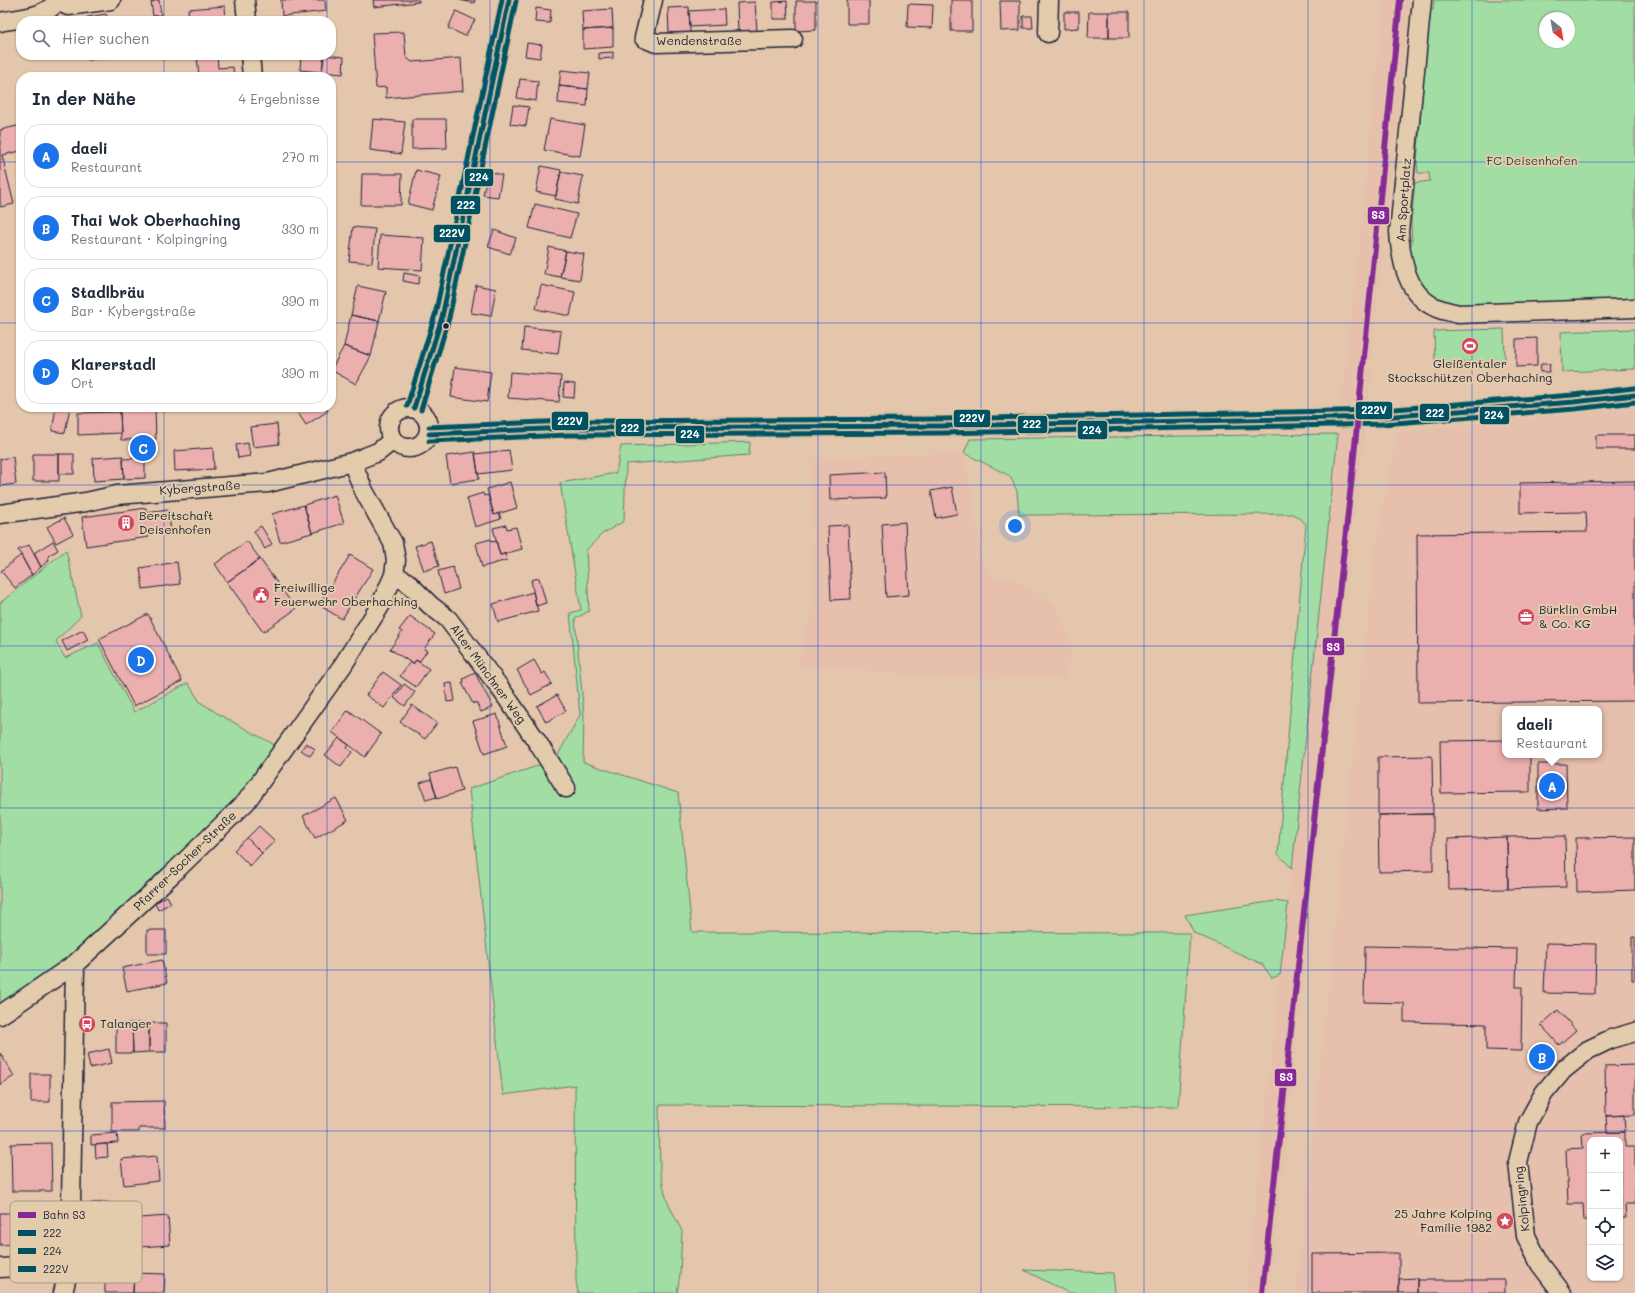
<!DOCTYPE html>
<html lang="de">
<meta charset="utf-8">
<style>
body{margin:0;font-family:Mali,sans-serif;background:#f2f2f3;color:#1f2937}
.controls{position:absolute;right:12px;bottom:12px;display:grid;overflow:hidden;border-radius:8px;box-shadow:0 1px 3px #0004}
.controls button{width:36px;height:36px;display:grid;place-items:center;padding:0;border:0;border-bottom:1px solid #e0e1e3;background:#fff;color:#1f2937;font:20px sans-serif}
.compass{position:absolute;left:1539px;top:12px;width:36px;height:36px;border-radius:50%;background:#fff;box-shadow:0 1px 3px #0004;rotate:149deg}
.you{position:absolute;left:1015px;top:526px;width:14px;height:14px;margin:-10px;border:3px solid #fff;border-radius:50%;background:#1a73e8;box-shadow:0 0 0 6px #1a73e833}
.badge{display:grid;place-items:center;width:26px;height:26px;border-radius:50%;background:#1a73e8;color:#fff;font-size:13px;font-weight:700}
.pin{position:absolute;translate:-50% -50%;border:2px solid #fff;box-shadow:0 1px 4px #0006}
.popup{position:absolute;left:1502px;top:706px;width:100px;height:52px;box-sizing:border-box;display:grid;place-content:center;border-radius:8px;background:#fff;filter:drop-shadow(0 1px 3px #0005);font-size:13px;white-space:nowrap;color:#747a83}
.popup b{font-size:15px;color:#1f2937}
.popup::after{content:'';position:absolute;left:50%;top:100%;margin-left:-8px;border:8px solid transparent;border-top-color:#fff}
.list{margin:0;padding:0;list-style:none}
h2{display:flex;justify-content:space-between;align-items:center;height:52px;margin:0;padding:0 16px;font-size:17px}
h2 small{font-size:13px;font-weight:400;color:#747a83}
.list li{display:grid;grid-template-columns:26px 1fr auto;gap:12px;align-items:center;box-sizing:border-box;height:64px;margin:0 8px 8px;padding:0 8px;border:1px solid #e0e1e3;border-radius:16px}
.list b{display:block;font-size:15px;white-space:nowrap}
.list p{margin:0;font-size:13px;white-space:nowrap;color:#747a83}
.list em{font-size:13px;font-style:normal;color:#747a83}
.icon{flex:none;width:22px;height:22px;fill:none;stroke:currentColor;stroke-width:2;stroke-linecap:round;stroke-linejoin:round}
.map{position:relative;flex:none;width:1635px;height:1293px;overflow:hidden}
.search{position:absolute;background:#fff;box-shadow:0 1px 3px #0004;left:16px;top:16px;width:320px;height:44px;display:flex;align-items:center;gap:10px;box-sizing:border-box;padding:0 14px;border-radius:16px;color:#747a83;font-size:15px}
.panel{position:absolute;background:#fff;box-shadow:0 1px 3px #0004;left:16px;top:72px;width:320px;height:340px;border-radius:16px}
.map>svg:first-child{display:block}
.built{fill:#e6bfad;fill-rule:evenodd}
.green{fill:#a2dea4;stroke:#628070;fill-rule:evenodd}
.building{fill:#ebafae;stroke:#22223b}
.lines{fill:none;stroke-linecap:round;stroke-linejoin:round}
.minor-casing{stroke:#22223b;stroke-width:21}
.minor{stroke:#e2ccab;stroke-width:18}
.bus-1-casing{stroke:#e2ccab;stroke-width:8}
.bus-2-casing{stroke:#e2ccab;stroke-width:8}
.bus-3-casing{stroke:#e2ccab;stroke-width:8}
.bus-1{stroke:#005262;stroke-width:5}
.bus-2{stroke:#005262;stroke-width:5}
.bus-3{stroke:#005262;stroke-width:5}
.rail-1-casing{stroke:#e2ccab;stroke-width:9}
.rail-1{stroke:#862996;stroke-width:6}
.grid{fill:none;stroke:#1d4ed8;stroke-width:1;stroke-opacity:0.55}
.bus-dot{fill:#22223b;stroke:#e2ccab;stroke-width:1.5}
.labels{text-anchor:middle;stroke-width:4;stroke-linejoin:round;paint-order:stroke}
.street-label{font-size:12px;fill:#22223b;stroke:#e2ccab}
.park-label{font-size:12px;fill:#353e4b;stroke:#e2ccab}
.poi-label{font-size:12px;fill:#22223b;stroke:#e2ccab;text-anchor:start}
.key{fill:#e2ccab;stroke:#a89989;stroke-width:1}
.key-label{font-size:11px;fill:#22223b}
.line-badge{stroke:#e2ccab;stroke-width:1.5}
.badge-label{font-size:11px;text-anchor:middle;font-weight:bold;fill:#fff}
</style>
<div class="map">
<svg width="1635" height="1293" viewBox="0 0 1635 1293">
<rect width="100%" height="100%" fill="#e4c6ac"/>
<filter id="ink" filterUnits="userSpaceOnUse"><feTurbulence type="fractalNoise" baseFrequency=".025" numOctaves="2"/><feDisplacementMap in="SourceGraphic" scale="8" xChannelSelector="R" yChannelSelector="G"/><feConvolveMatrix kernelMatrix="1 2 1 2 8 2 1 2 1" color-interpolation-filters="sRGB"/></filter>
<g filter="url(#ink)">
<path class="built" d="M1383,0H1409L1369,370L1372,371L1335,676L1269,1293H1246L1329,510L1361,231Z
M1635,408V1293H1296L1375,550L1398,431ZM1505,709H1599V755H1505ZM1590,1140H1620V1278H1590Z
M964,453L982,560L988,571L999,579L1014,580L1054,605L1072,646L1064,678L942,677L798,665L815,597L811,458Z"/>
<path class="green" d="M1434,0H1635V302L1459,308L1440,303L1426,293L1417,278L1409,251L1412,242L1411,223L1415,183L1430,181L1429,173H1418L1417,162L1429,9L1433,10ZM1545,18H1569V42H1545Z
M1504,329L1505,361L1435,363L1434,331Z
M1634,329L1635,369L1562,372L1561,332Z
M1338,434L1292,868L1278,854L1306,524L1294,514L1019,515L1017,491L1010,476L964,453L970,439Z
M750,442L749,455L626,464L624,521L602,534L586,550L589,611L575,619L584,715L583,762L678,793L692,932L1190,933L1178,1107L659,1105L660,1172L667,1201L682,1231L680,1274L677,1293H578L576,1281L575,1085L503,1095L469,789L555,760L580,715L570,613L581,610L560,483L616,473L621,446Z
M66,550L81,616L56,641L65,658L98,643L134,712L188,683L200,702L220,715L275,745L238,799L72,960L0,1009V603Z
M1275,901L1288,903L1280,975L1272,978L1262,964L1194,933L1185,915Z
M1024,1270L1113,1273L1115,1293H1069Z"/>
<path class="building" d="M159,0L161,15L153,16L151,2Z
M281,0H325L326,11L282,16Z
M373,0H419V2L374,7Z
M459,0H475L474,3Z
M847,0H869V24H847Z
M951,0H972V31H951Z
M787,1L788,19H773V2Z
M796,1H816V30L796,31Z
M1000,1H1020V30L1001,31Z
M755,2L757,32L738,33L737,3Z
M908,4L933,5L932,28L907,27Z
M225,6L226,21H189L188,9Z
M689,7L690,33L669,34L668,8Z
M536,8L551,10L550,23L535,22Z
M612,9L613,28L583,30L582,11Z
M724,9L725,25L690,27L689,11Z
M456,11L475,20L465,36L448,28Z
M1064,12H1079V28L1064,29Z
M1089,12H1109V38H1088Z
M1109,12H1129V38H1109Z
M106,14L109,21H88L87,17Z
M1023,16H1032L1033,28H1023Z
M613,28V47L583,49V30Z
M404,32L406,57L412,62L461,58L463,91L386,98V87L376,88L372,33Z
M527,43L542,45L540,58L525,56Z
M613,52V58L599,59V53Z
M87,55H115L114,57L88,60Z
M197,55H217L218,68L233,67L234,77H199Z
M301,55H324L322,72L300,70Z
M324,55L344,57L343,74L322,72Z
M561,70L590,73L588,89L559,86Z
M520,79L538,81L536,101L517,98Z
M559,86L588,89L587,106L558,103Z
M331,98L336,99L331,124Z
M513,105L529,107L526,126L510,124Z
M373,119L405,122L401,154L370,150Z
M412,119H446L447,148L412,149Z
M550,119L585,125L580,156L544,150Z
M21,125V151L2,155L14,204L0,207V130Z
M541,166L561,170L556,196L536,192Z
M416,170L441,176L432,210L408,204Z
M488,171L502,175L498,197L483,195Z
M561,172L583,176L578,204L555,199Z
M362,174H402L401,205H361Z
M535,204L577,214L570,238L529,228Z
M353,227L375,229L372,263L349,261Z
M494,230L516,238L510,254L488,247Z
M380,235L424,238L422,270L378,267Z
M549,247L566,251L560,277L544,274Z
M566,251L584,254L580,280L560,277Z
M404,273L420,276L418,284L403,281Z
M476,285L496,289L491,316L471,313Z
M541,285L575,292L570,316L536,309Z
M358,286L386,292L379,321L351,315Z
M351,315L379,321L371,356L344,346Z
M524,327L561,331L558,354L522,350Z
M1537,338V366L1516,367V339Z
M344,346L371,356L356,384L331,370Z
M1541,364H1550L1549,372H1540Z
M455,367L491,372L487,402L451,397Z
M510,372L561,376L559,402L508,398Z
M564,383L575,384L574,398L563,397Z
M56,407H70L65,433L52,431Z
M120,407H155L156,439L121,440Z
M294,407H325L328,411L306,425Z
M120,412L121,433L78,435V413Z
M277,424L279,444L253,447L250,427Z
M1596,435H1635V449H1596Z
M248,443L250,456L238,458L236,445Z
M213,448L214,469L175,471L174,451Z
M509,450L512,470L478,474L475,454Z
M475,452L479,479L450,483L446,456Z
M33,454H59V481H33Z
M59,454H74V474H59Z
M123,456L124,479L94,481L93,458Z
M13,457L16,484L0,486V459Z
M145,458V478L124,479L123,459Z
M885,472L886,498L830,500L829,475Z
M1635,481V701L1418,703L1417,534L1587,532L1586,512L1520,513V483Z
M510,482L517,508L494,515L487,489Z
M952,487L957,514L936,518L931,491Z
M483,493L484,496L488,495L494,515L499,513L501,519L475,527L467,498Z
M335,495L344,523L312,533L304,505Z
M304,505L312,533L280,542L272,514Z
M146,508V513L168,510L171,530L148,533L149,537L86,546L82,517Z
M64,518L73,534L56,543L47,527Z
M905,522L909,595L886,597L882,524Z
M506,525L507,529L516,527L522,549L500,555L493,528Z
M848,525L851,599L831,600L828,526Z
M261,526L272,544L265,549L254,531Z
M491,539L492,542L496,541L500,555L505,554L507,560L482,567L476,543Z
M53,541L58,550L48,556L49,560L41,567L34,553Z
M247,541L260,559L227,582L215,564Z
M431,541L439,566L424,571L415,546Z
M29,545L41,567L32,575L18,550Z
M21,555L32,575L15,588L1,571Z
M350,555L373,569L342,619L319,605Z
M260,559L296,609L263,632L227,582Z
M177,562L180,584L143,589L140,568Z
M453,567L459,589L444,594L438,571Z
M539,578L546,603L536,606L531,580Z
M533,592L538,611L498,622L493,604Z
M148,614L182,681L134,706L99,639Z
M410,616L435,634L424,649L427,651L419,662L416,660L413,664L390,649L402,632L399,630Z
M83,630L88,640L67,651L62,641Z
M416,660L429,669L416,687L400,676L410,662L413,664Z
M534,660L542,674L545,672L552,684L531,695L517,670Z
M383,672L401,685L384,708L366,695Z
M475,673L493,707L481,712L476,702L473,704L462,683L464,682L463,679Z
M452,683L455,701L447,702L445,684Z
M404,684L415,692L405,706L394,698Z
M557,695L566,711L546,722L537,706Z
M412,705L437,723L425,739L400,722Z
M348,710L381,734L365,757L332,732Z
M497,714L507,746L484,754L473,721Z
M339,738L349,745L347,748L352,752L341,767L325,755Z
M1505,740V755H1530V792L1441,793L1440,741Z
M306,743L315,749L310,756L301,750Z
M1432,756L1433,814L1378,815V757Z
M1538,764H1566L1567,808L1538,809Z
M455,767L462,791L437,799L430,774Z
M431,779L437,797L426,800L420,783Z
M336,798L348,820L315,838L303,816Z
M1433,814V871L1379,872L1378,815Z
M259,826L275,841L262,853L247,838Z
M1565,836L1566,887L1508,889L1507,837Z
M1507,837L1508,889L1449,890L1448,839Z
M1635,837V890L1577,892L1576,838Z
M247,838L262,853L250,866L234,850Z
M167,896L171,903L158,910L155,903Z
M147,930H166V954H147Z
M1632,937H1635V980H1632Z
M1546,943L1596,944L1595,994L1544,993Z
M1365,946L1517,949L1516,987H1522L1521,1051L1486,1050V1024L1404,1022V1003L1364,1002Z
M162,960L167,983L127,991L122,968Z
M1558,1010L1576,1030L1559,1045L1541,1025Z
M132,1023L133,1053H116V1024Z
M132,1023H149V1052L133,1053Z
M149,1023H166V1052H149Z
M109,1049L112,1063L90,1068L87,1054Z
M0,1053L14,1076L0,1085Z
M1635,1065V1115L1606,1116L1605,1066Z
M31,1074H50V1102H31Z
M164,1101L165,1128H139V1132H112V1102Z
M1624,1115L1625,1132H1607L1606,1116Z
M1625,1132V1147H1635V1204H1625L1626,1218H1620V1140H1590V1220H1584L1583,1204H1568L1566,1149L1583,1148L1582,1133Z
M117,1133L118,1143L91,1145V1135Z
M51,1143L52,1191H12L11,1144Z
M107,1144L108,1157L96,1158L95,1145Z
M157,1156L159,1181L124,1185L121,1159Z
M108,1202L109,1215L92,1216L91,1203Z
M26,1211L48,1212L49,1242L0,1245V1213H26Z
M168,1216L170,1245L140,1247L139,1218Z
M139,1218L140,1247L112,1249L110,1220Z
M1399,1253V1293H1312V1254Z
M90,1258L106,1259L105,1274L90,1273Z
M105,1272L134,1273L133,1293H105Z
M134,1273L165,1274L164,1293H133Z
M1417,1278V1293H1399V1279Z
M1417,1280H1505V1293H1417Z"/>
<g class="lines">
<defs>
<path id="minor" d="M245,0L247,21
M653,0L644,38L656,43L793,39
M1422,0L1399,232C1401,260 1407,296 1437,308C1444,311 1452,312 1458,314L1635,308
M58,1L68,6L111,0
M0,22C20,18 46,18 58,0
M1048,33L1049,0
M250,55L252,77
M389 428a20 20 0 1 1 40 0a20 20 0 1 1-40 0Z
M414,408L442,317L509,0
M429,434L568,428L942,426L1382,417L1574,402L1635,395
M0,514L86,502L117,495L268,483L352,462L378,452L393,440
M394,575L407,582L430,605L448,619L500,688L538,743L566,788
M0,1015L75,964L170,876L246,802L343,665L380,606L394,575L396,560L393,543L364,491L352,462
M0,1268L70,1264
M63,1293L70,1264L75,964
M1562,1293L1540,1264L1526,1236L1518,1162L1528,1122L1544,1093L1563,1070L1588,1050L1611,1039L1635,1032"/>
</defs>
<use href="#minor" class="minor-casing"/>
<use href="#minor" class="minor"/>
<defs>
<path id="bus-1" d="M414,408L442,317L509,0
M429,434L568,428L942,426L1382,417L1574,402L1635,395"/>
<path id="bus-2" d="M421,410L449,318L516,1
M429,441L568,435L942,433L1382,424L1575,409L1635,402"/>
<path id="bus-3" d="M407,406L435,315L502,0
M429,427L568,421L942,419L1382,410L1573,395L1634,388"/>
</defs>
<use href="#bus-1" class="bus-1-casing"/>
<use href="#bus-2" class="bus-2-casing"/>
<use href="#bus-3" class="bus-3-casing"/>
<use href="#bus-1" class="bus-1"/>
<use href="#bus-2" class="bus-2"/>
<use href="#bus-3" class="bus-3"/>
<defs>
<path id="rail-1" d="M1262,1293L1351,485L1400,0"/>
</defs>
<use href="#rail-1" class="rail-1-casing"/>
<use href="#rail-1" class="rail-1"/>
</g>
</g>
<path class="grid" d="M164,0V21M327,0V21M490,0V1293M654,0V1293M818,0V1293M981,0V1293M1144,0V1293M1308,0V1293M1472,0V1293M164,55V77M327,55V77M0,162H21M331,162H1635M0,323H21M331,323H1635M164,407V1293M327,407V1293M0,485H1635M0,646H1635M0,808H1635M0,970H1635M0,1131H1635"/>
<defs>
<symbol id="stadium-disc" viewBox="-11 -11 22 22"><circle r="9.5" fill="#d1495b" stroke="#e2ccab"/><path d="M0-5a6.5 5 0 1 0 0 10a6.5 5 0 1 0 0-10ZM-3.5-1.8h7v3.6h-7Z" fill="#fff"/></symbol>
<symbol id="building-disc" viewBox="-11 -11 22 22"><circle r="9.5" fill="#d1495b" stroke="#e2ccab"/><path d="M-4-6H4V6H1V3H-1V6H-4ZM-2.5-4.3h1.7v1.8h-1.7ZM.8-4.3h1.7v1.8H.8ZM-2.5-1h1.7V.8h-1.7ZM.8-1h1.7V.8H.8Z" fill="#fff"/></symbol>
<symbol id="civic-disc" viewBox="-11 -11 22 22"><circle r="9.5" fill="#d1495b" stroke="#e2ccab"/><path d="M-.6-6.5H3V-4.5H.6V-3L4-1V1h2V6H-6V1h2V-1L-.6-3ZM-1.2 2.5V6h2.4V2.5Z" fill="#fff"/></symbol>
<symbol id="office-disc" viewBox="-11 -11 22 22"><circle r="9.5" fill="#d1495b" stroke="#e2ccab"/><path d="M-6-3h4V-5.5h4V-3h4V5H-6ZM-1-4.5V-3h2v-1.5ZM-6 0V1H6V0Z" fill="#fff"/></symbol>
<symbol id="bus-disc" viewBox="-11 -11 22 22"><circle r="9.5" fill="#d1495b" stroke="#e2ccab"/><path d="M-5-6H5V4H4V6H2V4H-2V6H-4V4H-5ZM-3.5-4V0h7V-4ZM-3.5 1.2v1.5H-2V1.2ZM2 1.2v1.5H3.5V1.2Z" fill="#fff"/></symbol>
<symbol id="sight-disc" viewBox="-11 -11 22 22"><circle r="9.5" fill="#d1495b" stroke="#e2ccab"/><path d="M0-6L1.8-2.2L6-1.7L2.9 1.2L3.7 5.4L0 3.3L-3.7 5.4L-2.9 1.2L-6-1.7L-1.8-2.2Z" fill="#fff"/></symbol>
</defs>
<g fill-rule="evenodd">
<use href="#stadium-disc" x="1460" y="336" width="20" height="20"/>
<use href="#building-disc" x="116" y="513" width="20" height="20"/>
<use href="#civic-disc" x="251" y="585" width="20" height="20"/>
<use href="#office-disc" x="1516" y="607" width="20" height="20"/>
<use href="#bus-disc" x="77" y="1014" width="20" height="20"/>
<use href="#sight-disc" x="1495" y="1211" width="20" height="20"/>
</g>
<circle class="bus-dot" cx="446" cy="326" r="3.5"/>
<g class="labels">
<g class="street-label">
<text x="699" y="45">Wendenstraße</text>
<text transform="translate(1404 200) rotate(-86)" y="4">Am Sportplatz</text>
<text transform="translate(200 488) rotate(-4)" y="4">Kybergstraße</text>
<text transform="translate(488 674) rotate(54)" y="4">Alter Münchner Weg</text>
<text transform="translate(185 861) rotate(-44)" y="4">Pfarrer-Socher-Straße</text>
<text transform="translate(1522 1199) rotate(-96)" y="4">Kolpingring</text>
</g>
<g class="park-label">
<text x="1532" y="165">FC Deisenhofen</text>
</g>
<g class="poi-label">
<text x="1470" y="368" text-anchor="middle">Gleißentaler<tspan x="1470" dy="14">Stockschützen Oberhaching</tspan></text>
<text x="139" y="520">Bereitschaft<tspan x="139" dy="14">Deisenhofen</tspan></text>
<text x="274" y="592">Freiwillige<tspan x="274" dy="14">Feuerwehr Oberhaching</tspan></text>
<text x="1539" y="614">Bürklin GmbH<tspan x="1539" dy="14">&amp; Co. KG</tspan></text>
<text x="100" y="1028">Talanger</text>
<text x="1492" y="1218" text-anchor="end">25 Jahre Kolping<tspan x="1492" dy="14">Familie 1982</tspan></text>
</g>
</g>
<rect x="10" y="1201" width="132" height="82" rx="6" class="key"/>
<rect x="18" y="1212" width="18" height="6" fill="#862996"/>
<rect x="18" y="1230" width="18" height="6" fill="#005262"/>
<rect x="18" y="1248" width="18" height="6" fill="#005262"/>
<rect x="18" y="1266" width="18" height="6" fill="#005262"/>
<g class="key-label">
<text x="43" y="1219">Bahn S3</text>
<text x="43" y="1237">222</text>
<text x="43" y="1255">224</text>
<text x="43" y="1273">222V</text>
</g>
<g class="line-badge">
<rect x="464" y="168" width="30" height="19" rx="4" fill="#005262"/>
<rect x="450" y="195" width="31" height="20" rx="4" fill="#005262"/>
<rect x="1367" y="206" width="23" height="19" rx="4" fill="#862996"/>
<rect x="433" y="224" width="38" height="19" rx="4" fill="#005262"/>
<rect x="1355" y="401" width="38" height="19" rx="4" fill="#005262"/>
<rect x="1419" y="403" width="31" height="19" rx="4" fill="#005262"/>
<rect x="1479" y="406" width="31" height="19" rx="4" fill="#005262"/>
<rect x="953" y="409" width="38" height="19" rx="4" fill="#005262"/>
<rect x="551" y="411" width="38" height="20" rx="4" fill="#005262"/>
<rect x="1017" y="415" width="31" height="19" rx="4" fill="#005262"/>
<rect x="615" y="418" width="30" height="19" rx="4" fill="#005262"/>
<rect x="1077" y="420" width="31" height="20" rx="4" fill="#005262"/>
<rect x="675" y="425" width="30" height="19" rx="4" fill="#005262"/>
<rect x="1322" y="637" width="23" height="19" rx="4" fill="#862996"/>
<rect x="1274" y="1068" width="23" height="19" rx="4" fill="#862996"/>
</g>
<g class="badge-label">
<text x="479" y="181">224</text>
<text x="466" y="209">222</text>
<text x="1378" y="219">S3</text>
<text x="452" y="237">222V</text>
<text x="1374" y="414">222V</text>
<text x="1435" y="417">222</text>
<text x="1494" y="419">224</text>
<text x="972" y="422">222V</text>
<text x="570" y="425">222V</text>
<text x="1032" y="428">222</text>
<text x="630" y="432">222</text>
<text x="1092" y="434">224</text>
<text x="690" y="438">224</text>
<text x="1333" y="651">S3</text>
<text x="1286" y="1081">S3</text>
</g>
</svg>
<div class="controls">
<button>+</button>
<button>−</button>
<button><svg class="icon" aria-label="locate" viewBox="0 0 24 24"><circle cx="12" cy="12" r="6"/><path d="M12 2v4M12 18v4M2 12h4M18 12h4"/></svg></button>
<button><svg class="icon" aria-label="layers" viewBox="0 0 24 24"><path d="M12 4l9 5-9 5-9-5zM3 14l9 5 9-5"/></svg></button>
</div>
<svg class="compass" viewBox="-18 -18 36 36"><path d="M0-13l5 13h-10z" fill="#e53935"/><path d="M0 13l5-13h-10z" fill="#747a83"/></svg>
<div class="you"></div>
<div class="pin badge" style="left:1552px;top:786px">A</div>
<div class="popup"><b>daeli</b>Restaurant</div>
<div class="pin badge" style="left:1542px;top:1057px">B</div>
<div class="pin badge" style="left:143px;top:448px">C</div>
<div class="pin badge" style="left:141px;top:660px">D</div>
<div class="search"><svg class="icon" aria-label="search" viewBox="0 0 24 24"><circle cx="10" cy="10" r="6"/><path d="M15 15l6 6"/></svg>Hier suchen</div>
<section class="panel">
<h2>In der Nähe<small>4 Ergebnisse</small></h2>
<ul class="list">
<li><span class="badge">A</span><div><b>daeli</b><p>Restaurant</p></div><em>270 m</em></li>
<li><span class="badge">B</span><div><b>Thai Wok Oberhaching</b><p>Restaurant · Kolpingring</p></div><em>330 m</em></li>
<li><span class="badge">C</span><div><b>Stadlbräu</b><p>Bar · Kybergstraße</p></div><em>390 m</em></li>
<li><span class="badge">D</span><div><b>Klarerstadl</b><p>Ort</p></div><em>390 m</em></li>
</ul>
</section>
</div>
